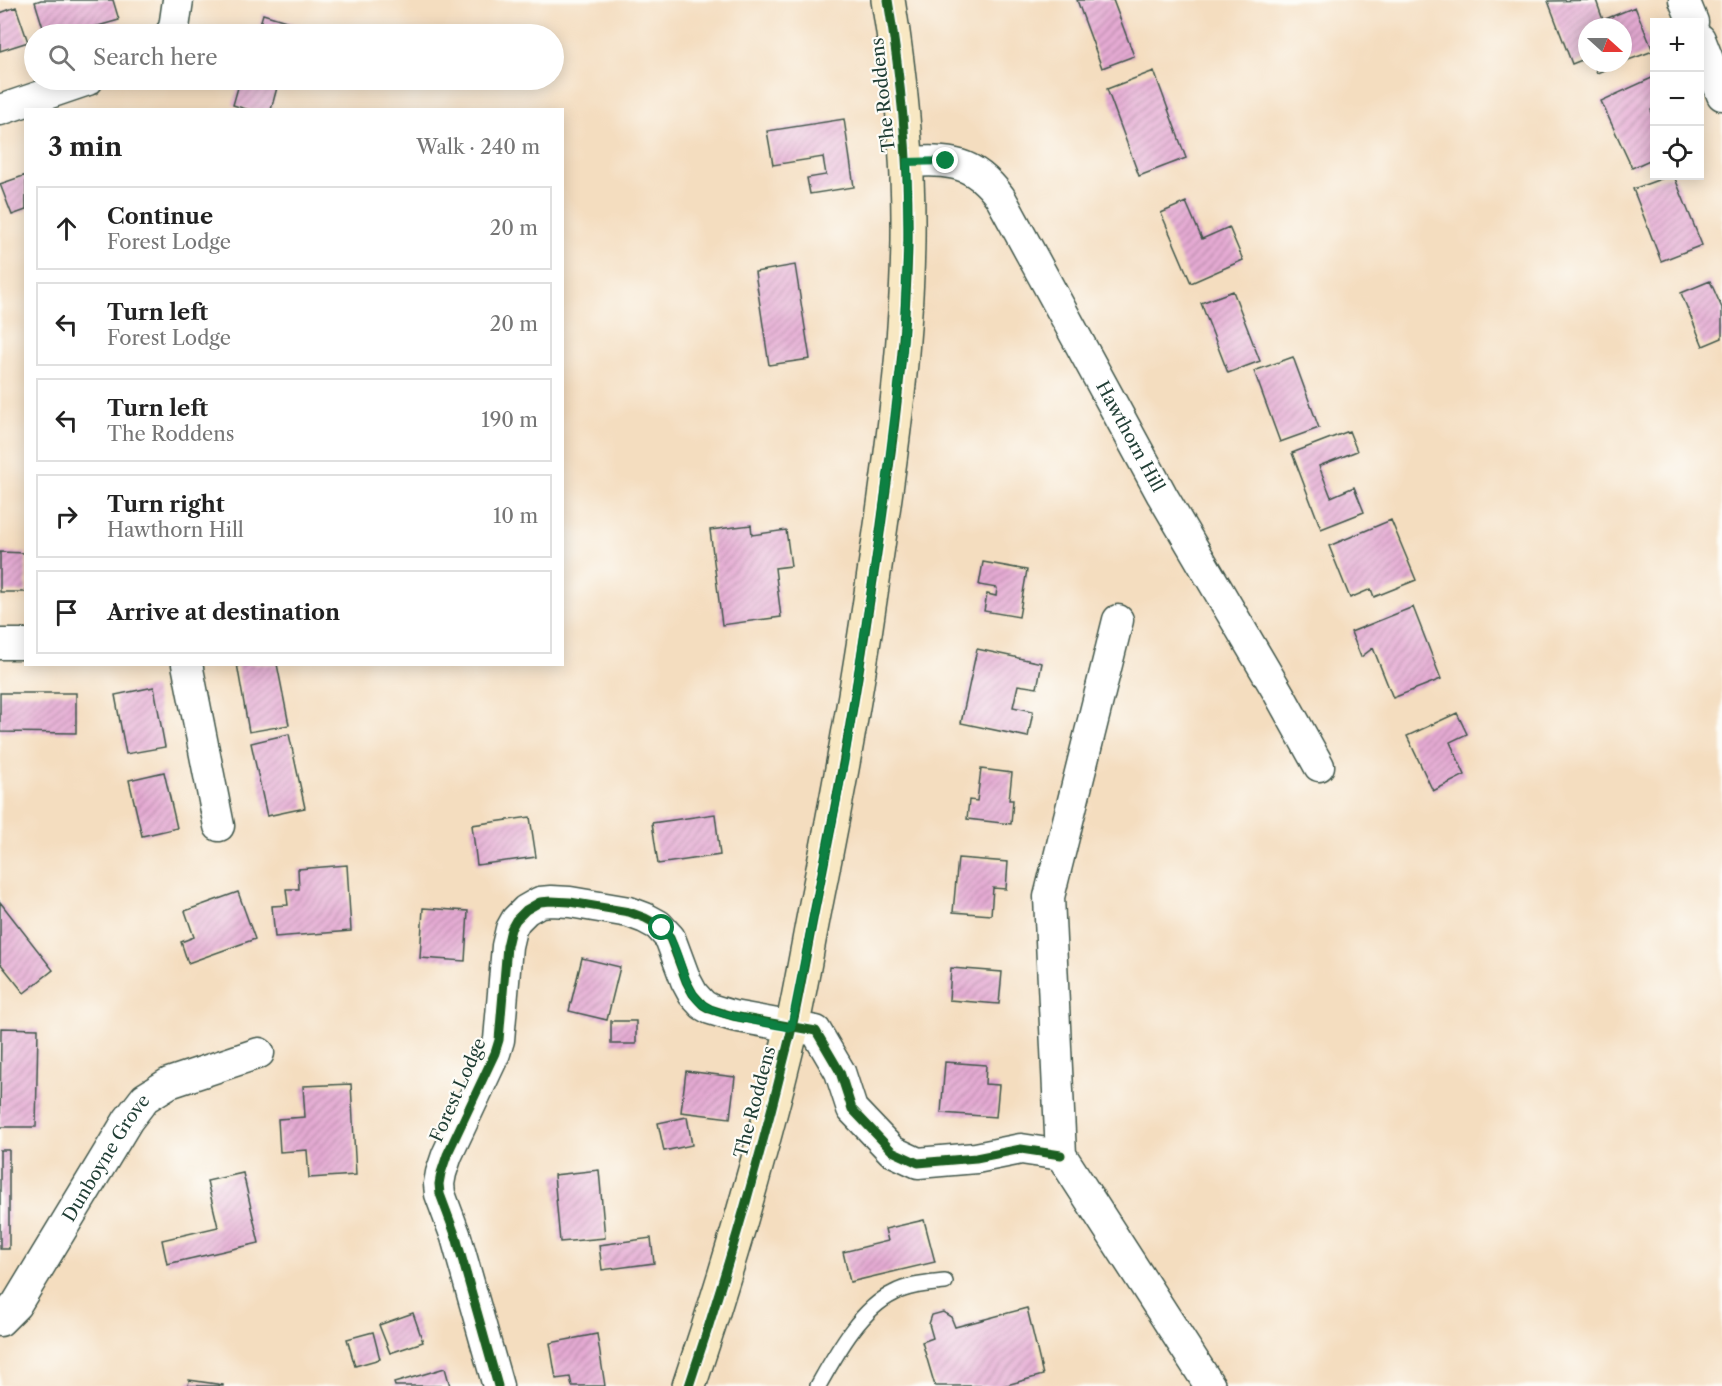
<!DOCTYPE html>
<meta charset="utf-8">
<style>
body{margin:0;font-family:"Libre Caslon Text",serif;background:#f6f6f6;color:#222}
.controls{position:absolute;right:18px;top:18px;display:grid;overflow:hidden;border-radius:0px;box-shadow:0 3px 15px #0003}
.controls button{width:54px;height:54px;display:grid;place-items:center;padding:0;border:0;border-bottom:2px solid #e0e0e0;background:#fff;color:#222;font:30px sans-serif}
.compass{position:absolute;left:1578px;top:18px;width:54px;height:54px;border-radius:50%;background:#fff;box-shadow:0 3px 15px #0003;rotate:111deg}
.stop{position:absolute;width:18px;height:18px;margin:-14px;border:4px solid #0b8043;border-radius:50%;background:#fff}
.stop.end{background:#0b8043;border-color:#fff;box-shadow:0 2px 6px #0008}
.list{margin:0;padding:0;list-style:none}
h2{display:flex;justify-content:space-between;align-items:center;height:78px;margin:0;padding:0 24px;font-size:26px}
h2 small{font-size:20px;font-weight:400;color:#767676}
.list li{display:grid;grid-template-columns:39px 1fr auto;gap:18px;align-items:center;box-sizing:border-box;height:84px;margin:0 12px 12px;padding:0 12px;border:2px solid #e0e0e0;border-radius:0px}
.list b{display:block;font-size:22px;white-space:nowrap}
.list p{margin:0;font-size:20px;white-space:nowrap;color:#767676}
.list em{font-size:20px;font-style:normal;color:#767676}
.icon{flex:none;width:33px;height:33px;fill:none;stroke:currentColor;stroke-width:2;stroke-linecap:round;stroke-linejoin:round}
.map{position:relative;flex:none;width:1722px;height:1386px;overflow:hidden}
.search{position:absolute;background:#fff;box-shadow:0 3px 15px #0003;left:24px;top:24px;width:540px;height:66px;display:flex;align-items:center;gap:15px;box-sizing:border-box;padding:0 21px;border-radius:33px;color:#767676;font-size:22px}
.panel{position:absolute;background:#fff;box-shadow:0 3px 15px #0003;left:24px;top:108px;width:540px;height:558px;border-radius:0px}
.map>svg:first-child{display:block}
.building{fill:url(#building-hatch)}
.lines{fill:none;stroke-linecap:round;stroke-linejoin:round}
.lane-casing{stroke:#3f5549;stroke-width:18}
.street-casing{stroke:#3f5549;stroke-width:33}
.secondary-casing{stroke:#3f5549;stroke-width:36}
.lane{stroke:#fff;stroke-width:15}
.street{stroke:#fff;stroke-width:30}
.secondary{stroke:#f8e8c3;stroke-width:33}
.cycleway-casing{stroke:#fdfcf7;stroke-width:13}
.cycleway{stroke:#1b5e20;stroke-width:9}
.route{stroke:#0b8043;stroke-width:8}
.labels{text-anchor:middle;stroke-width:4.5;stroke-linejoin:round;paint-order:stroke}
.street-label{font-size:18px;fill:#1f3d34;stroke:#fdfcf7}
</style>
<div class="map">
<svg width="1722" height="1386" viewBox="0 0 1722 1386">
<defs>
<pattern id="building-hatch" width="6" height="6" patternUnits="userSpaceOnUse" patternTransform="scale(1.5)"><rect width="6" height="6" fill="#e5aad3"/><path d="M-1 1l2-2M0 6l6-6M5 7l2-2" fill="none" stroke="#b98cac"/></pattern>
</defs>
<rect width="100%" height="100%" fill="#fdfcf7"/>
<filter id="ink" filterUnits="userSpaceOnUse"><feTurbulence type="fractalNoise" baseFrequency=".0167" numOctaves="2"/><feDisplacementMap in="SourceGraphic" scale="12" xChannelSelector="R" yChannelSelector="G"/><feConvolveMatrix kernelMatrix="1 2 1 2 8 2 1 2 1" color-interpolation-filters="sRGB"/></filter>
<filter id="wash" filterUnits="userSpaceOnUse"><feTurbulence type="fractalNoise" baseFrequency=".008" numOctaves="4" result="noise"/><feDisplacementMap in="SourceGraphic" scale="24" xChannelSelector="R" yChannelSelector="G"/><feGaussianBlur stdDeviation="1.35" result="paint"/><feColorMatrix in="noise" values="0 0 0 0 0 0 0 0 0 0 0 0 0 0 0 0 0 1.4 0 .05"/><feComposite in="paint" operator="in"/></filter>
<g filter="url(#wash)">
<rect width="100%" height="100%" fill="#f4ddbf"/>
<g id="blocks">
<path class="building" d="M41,0H113L119,20L70,34H45L35,2Z
M1077,0H1113L1134,56L1102,68Z
M1596,0L1603,20L1635,7L1653,51L1623,62V27H1587V58L1572,64L1548,1Z
M16,7L28,42L0,51V13Z
M263,14L296,24L293,34H257Z
M1593,63H1621L1597,73Z
M1154,71L1186,158L1139,176L1107,89Z
M1654,77V108L1651,110L1654,118V158L1632,168L1601,101Z
M231,80H279L271,110H249L233,105L239,84L230,81Z
M844,119L854,187L810,194L807,178L826,175L823,157L773,165L767,131Z
M26,175V210L12,215L0,184Z
M1669,176H1674L1702,245L1661,261L1633,189Z
M1186,202L1202,239L1229,227L1243,260L1191,283L1161,213Z
M795,265L810,359L769,365L755,272Z
M1710,281L1722,308V338L1703,346L1681,293Z
M1233,291L1260,361L1228,373L1201,303Z
M1293,357L1319,428L1280,442L1254,371Z
M1349,431L1357,451L1319,466L1331,497L1354,487L1364,512L1321,529L1292,453Z
M1391,520L1416,580L1374,597L1371,589L1350,598L1329,546Z
M751,525L752,535L786,530L791,566L775,568L781,617L722,625L710,530Z
M0,552L26,553V592H0Z
M983,562L1027,570L1019,617L984,611L987,594L996,596L997,588L979,585Z
M1413,607L1441,679L1393,698L1373,648L1361,657L1351,632Z
M977,649L1042,663L1037,688L1018,685L1013,707L1033,711L1028,737L961,723Z
M237,664H277L289,725L249,732Z
M154,687L165,747L126,754L115,695Z
M0,693H76V733L0,732Z
M1457,713L1467,734L1450,742L1465,775L1433,791L1407,736Z
M289,734L305,808L267,816L251,743Z
M981,769L1012,773L1009,800H1013L1011,824L967,819L969,800L977,801Z
M164,772L177,828L142,836L129,780Z
M715,814L720,855L658,864L652,823Z
M530,817L536,857L477,865L472,825Z
M958,858L1008,862L1006,889L993,888L991,915L953,912Z
M347,865L351,931L275,937L272,906L288,905L286,889H299L298,869Z
M238,892L255,939L188,963L181,942L194,937L185,911Z
M0,902L53,970L24,993L0,963Z
M423,908L468,911L465,961L420,958Z
M582,958L620,967L607,1020L569,1011Z
M951,968L1002,972L999,1004L949,1000Z
M611,1021H636V1044H611Z
M1,1028L38,1029L36,1127H0Z
M945,1062L986,1065L985,1084L999,1085L996,1117L941,1113Z
M686,1071L735,1077L730,1118L681,1112Z
M351,1084L356,1175L309,1178L307,1150L280,1152L278,1119L305,1117L303,1086Z
M687,1117L692,1145L664,1151L658,1123Z
M0,1150H9V1249H0Z
M599,1170L605,1238L560,1242L554,1175Z
M243,1173L259,1243L167,1264L162,1240L218,1227L207,1181Z
M924,1220L935,1262L850,1282L843,1252L888,1241L885,1229Z
M651,1238L654,1263L602,1270L599,1245Z
M1027,1308L1043,1375L1003,1386H935L922,1342L933,1338L929,1324L932,1315L943,1312L951,1317L955,1327Z
M413,1313L423,1342L390,1353L379,1325Z
M373,1332L380,1359L355,1366L347,1339Z
M597,1334L605,1386H572L570,1377L556,1379L550,1343Z
M445,1368L450,1386H395L394,1383Z
M189,1380L223,1385V1386H188Z"/>
</g>
</g>
<g filter="url(#ink)">
<use href="#blocks" fill-opacity="0" stroke="#3f5549" stroke-width="1.5"/>
<g class="lines">
<defs>
<path id="lane" d="M818,1386C836,1354 860,1309 894,1293C909,1285 928,1284 945,1282"/>
<g id="street">
<path d="M1684,0L1693,22"/>
<path d="M170,34L174,28L178,0"/>
<path d="M1700,39L1722,95"/>
<path d="M0,110L88,80"/>
<path id="s1" d="M907,162C949,160 973,160 1000,197L1162,495L1279,694L1319,766"/>
<path d="M1118,620L1049,897L1061,1155L1210,1386"/>
<path d="M0,644H26"/>
<path d="M187,664L219,826"/>
<path id="s2" d="M0,1321L16,1305L128,1120L145,1098L169,1083L259,1053"/>
<path d="M498,1386L456,1237L440,1194L439,1184L441,1173L447,1155L495,1053L499,1040L507,946L511,929L516,920L526,910L540,902L551,901L570,902L629,912L645,918L658,925L670,938L686,981L693,994L703,1005L710,1009L733,1016L816,1031L840,1072L852,1109L892,1151L918,1163L976,1158L1021,1149L1061,1155"/>
</g>
<path id="secondary" d="M689,1386C728,1270 762,1151 791,1032C801,988 808,943 817,899C835,809 852,719 866,627C885,499 906,370 908,240C909,159 901,79 888,0"/>
</defs>
<use href="#lane" class="lane-casing"/>
<use href="#street" class="street-casing"/>
<use href="#secondary" class="secondary-casing"/>
<use href="#lane" class="lane"/>
<use href="#street" class="street"/>
<use href="#secondary" class="secondary"/>
<defs>
<path id="cycleway" d="M498,1386L456,1237L440,1194L439,1184L441,1173L447,1155L495,1053L499,1040L507,946L511,929L516,920L526,910L540,902L551,901L570,902L629,912L645,918L658,925L670,938L686,981L693,994L703,1005L710,1009L733,1016L816,1031L840,1072L852,1109L892,1151L918,1163L976,1158L1021,1149L1061,1155
M689,1386C728,1270 762,1151 791,1032C801,988 808,943 817,899C835,809 852,719 866,627C885,499 906,370 908,240C909,159 901,79 888,0"/>
</defs>
<use href="#cycleway" class="cycleway-casing"/>
<use href="#cycleway" class="cycleway"/>
</g>
</g>
<g class="lines" filter="url(#ink)">
<path class="route" d="M662,928C674,940 678,959 684,975C688,986 694,999 705,1006C722,1017 770,1023 791,1028L845,758L881,526L903,348L908,240L907,162L946,161"/>
</g>
<g class="labels">
<g class="street-label">
<text transform="translate(883 95) rotate(-96)" y="6">The Roddens</text>
<text dy="6" stroke="none"><textPath href="#s1" startOffset="378">Hawthorn Hill</textPath></text>
<text transform="translate(458 1090) rotate(-66)" y="6">Forest Lodge</text>
<text transform="translate(755 1102) rotate(-75)" y="6">The Roddens</text>
<text dy="6" stroke="none"><textPath href="#s2" startOffset="195">Dunboyne Grove</textPath></text>
</g>
</g>
</svg>
<div class="controls">
<button>+</button>
<button>−</button>
<button><svg class="icon" aria-label="locate" viewBox="0 0 24 24"><circle cx="12" cy="12" r="6"/><path d="M12 2v4M12 18v4M2 12h4M18 12h4"/></svg></button>
</div>
<svg class="compass" viewBox="-18 -18 36 36"><path d="M0-13l5 13h-10z" fill="#e53935"/><path d="M0 13l5-13h-10z" fill="#767676"/></svg>
<div class="stop" style="left:662px;top:928px"></div>
<div class="stop end" style="left:946px;top:161px"></div>
<div class="search"><svg class="icon" aria-label="search" viewBox="0 0 24 24"><circle cx="10" cy="10" r="6"/><path d="M15 15l6 6"/></svg>Search here</div>
<section class="panel">
<h2>3 min<small>Walk · 240 m</small></h2>
<ul class="list">
<li><svg class="icon" aria-label="ahead" viewBox="0 0 24 24"><path d="M12 20V5M6 11l6-6 6 6"/></svg><div><b>Continue</b><p>Forest Lodge</p></div><em>20 m</em></li>
<li><svg class="icon" aria-label="left" viewBox="0 0 24 24"><path d="M17 20v-9H6M10 6l-5 5 5 5"/></svg><div><b>Turn left</b><p>Forest Lodge</p></div><em>20 m</em></li>
<li><svg class="icon" aria-label="left" viewBox="0 0 24 24"><path d="M17 20v-9H6M10 6l-5 5 5 5"/></svg><div><b>Turn left</b><p>The Roddens</p></div><em>190 m</em></li>
<li><svg class="icon" aria-label="right" viewBox="0 0 24 24"><path d="M7 20v-9h11M14 6l5 5-5 5"/></svg><div><b>Turn right</b><p>Hawthorn Hill</p></div><em>10 m</em></li>
<li><svg class="icon" aria-label="arrive" viewBox="0 0 24 24"><path d="M6 21V4h12l-3 4 3 4H6"/></svg><div><b>Arrive at destination</b></div></li>
</ul>
</section>
</div>
